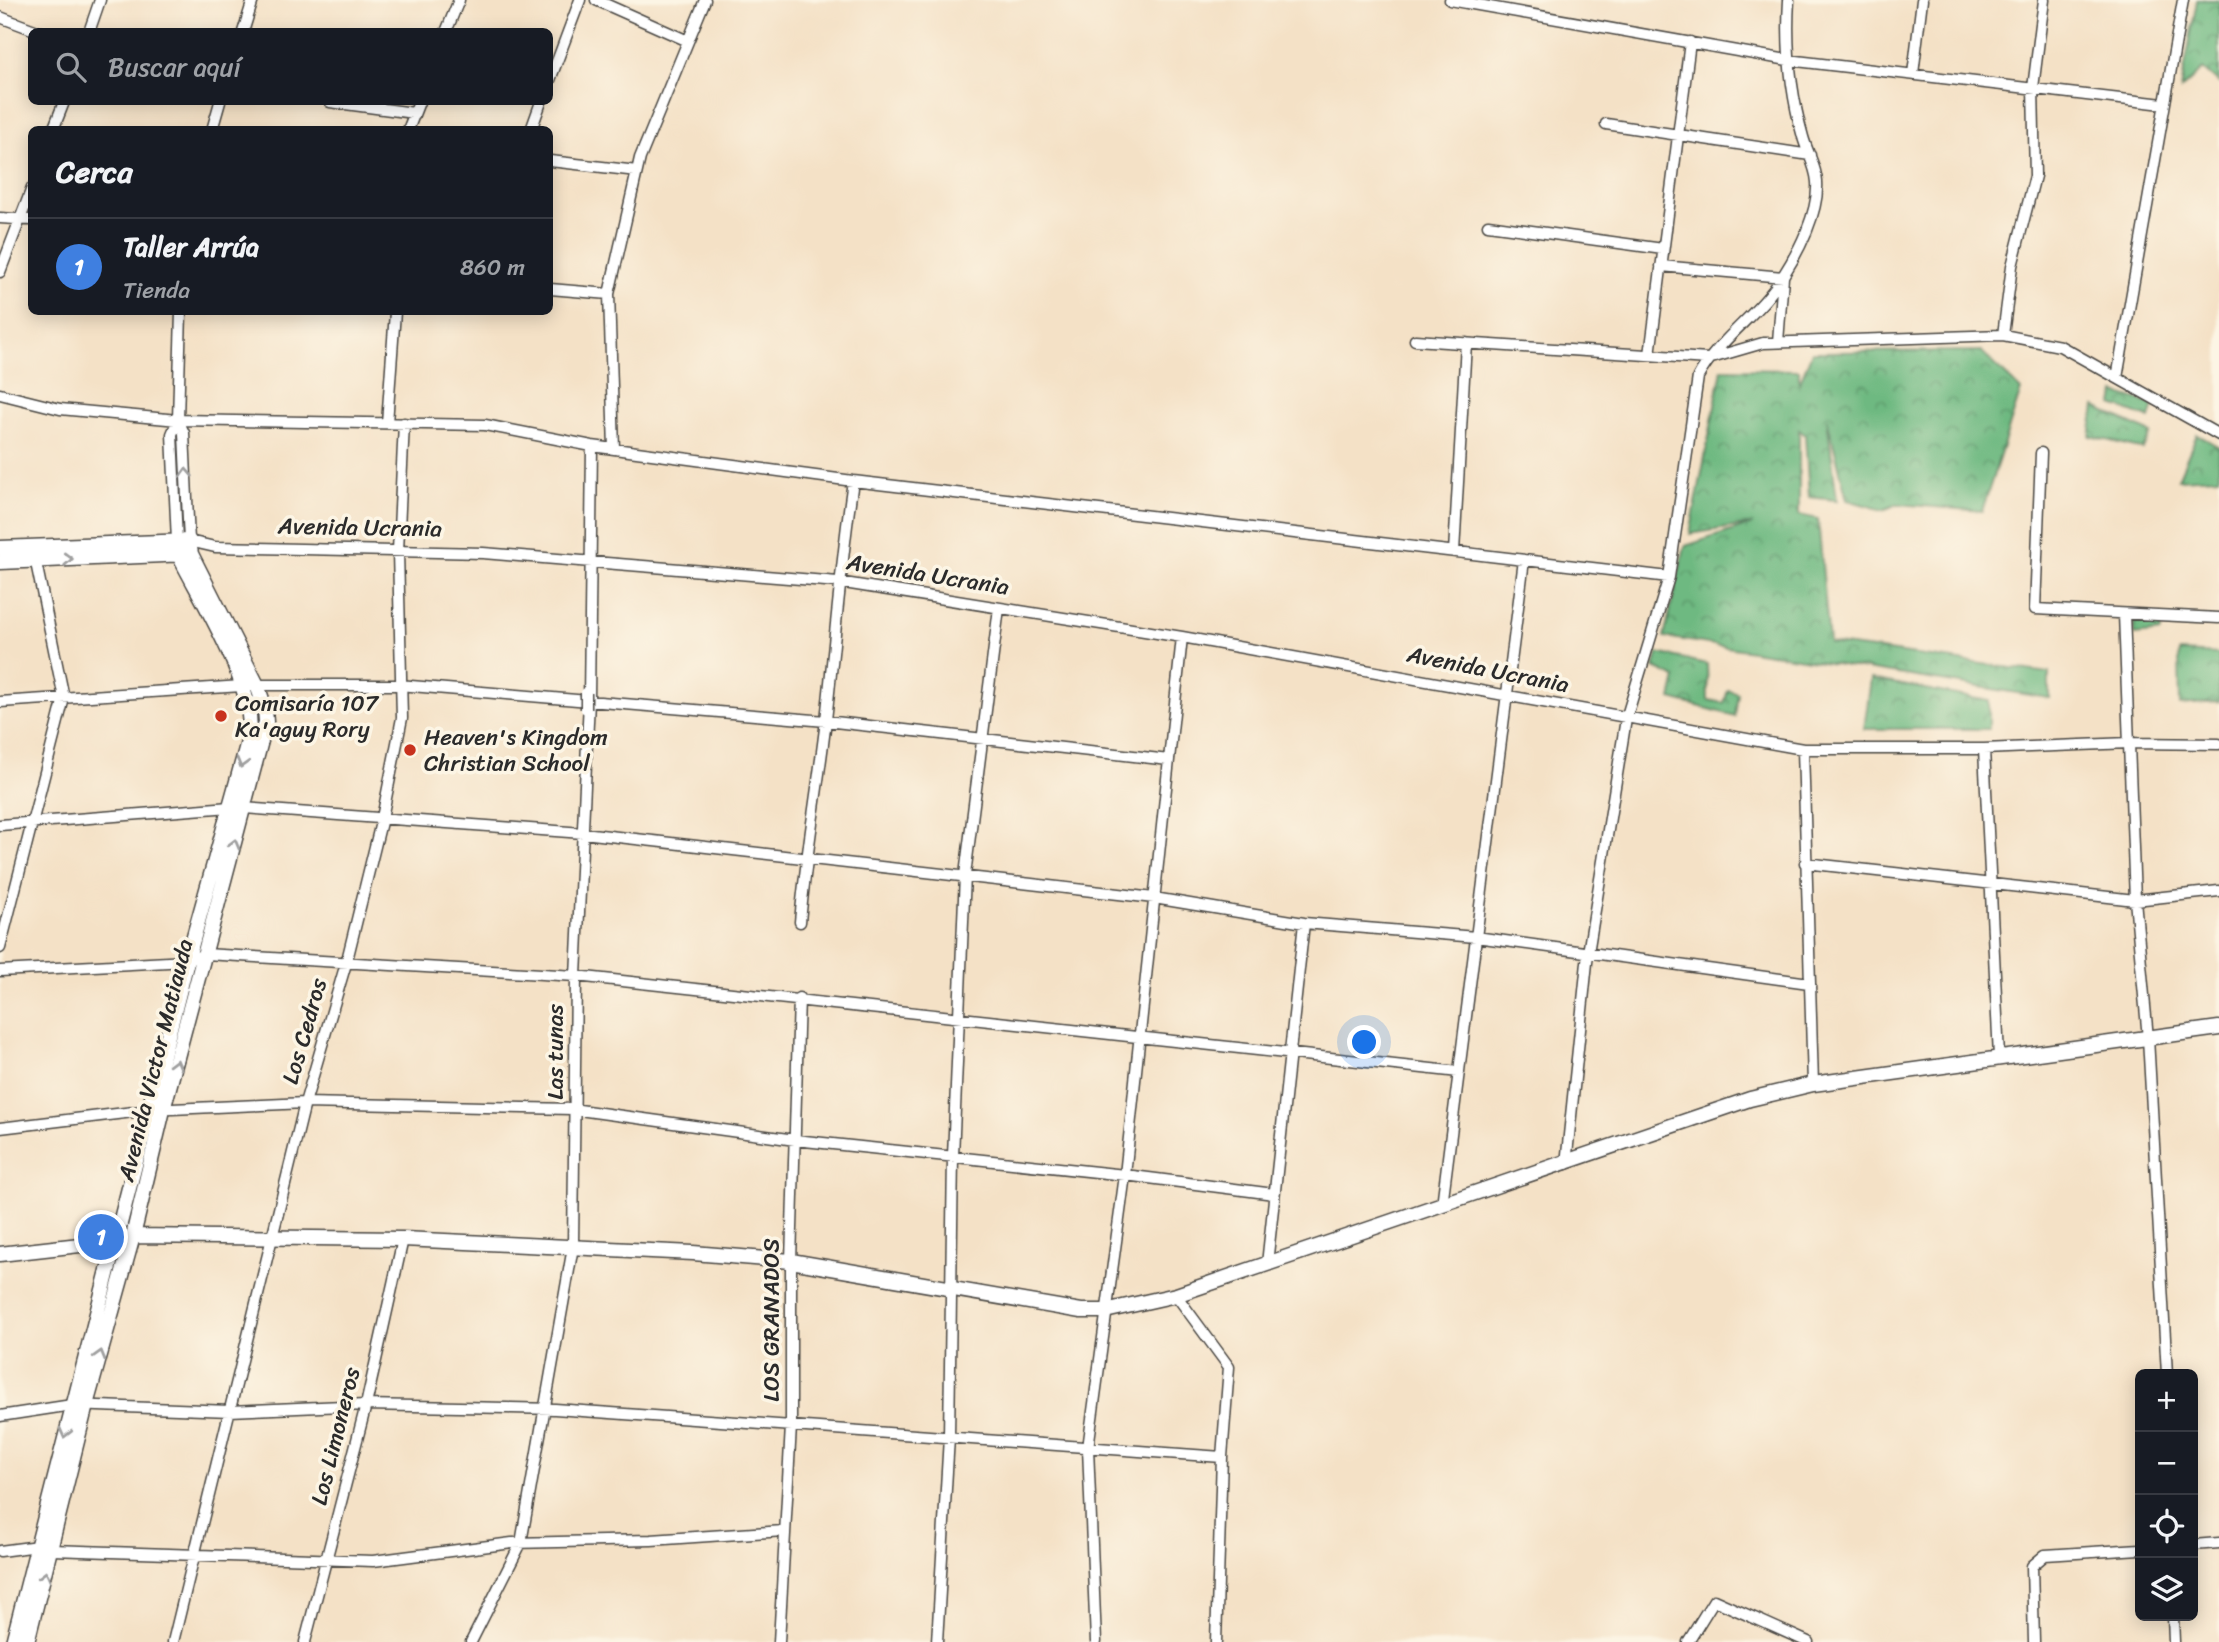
<!DOCTYPE html>
<html lang="es">
<meta charset="utf-8">
<style>
body{margin:0;font-family:Sriracha,sans-serif;background:#242831;color:#f1f3f6}
.controls{position:absolute;right:21px;bottom:21px;display:grid;overflow:hidden;border-radius:10px;box-shadow:0 4px 18px #0003}
.controls button{width:63px;height:63px;display:grid;place-items:center;padding:0;border:0;border-bottom:2px solid #363941;background:#171b24;color:#f1f3f6;font:35px sans-serif}
.you{position:absolute;left:1365px;top:1043px;width:24px;height:24px;margin:-18px;border:5px solid #fff;border-radius:50%;background:#1a73e8;box-shadow:0 0 0 10px #1a73e833}
.badge{display:grid;place-items:center;width:46px;height:46px;border-radius:50%;background:#8c9099;color:#fff;font-size:23px;font-weight:700}
.pin{position:absolute;translate:-50% -50%;border:4px solid #fff;box-shadow:0 2px 7px #0006}
.list{margin:0;padding:0;list-style:none}
h2{display:flex;justify-content:space-between;align-items:center;height:91px;margin:0;padding:0 28px;font-size:30px}
h2 small{font-size:23px;font-weight:400;color:#9ea1a6}
.list li{display:grid;grid-template-columns:46px 1fr auto;gap:21px;align-items:center;box-sizing:border-box;height:98px;padding:0 28px;border-top:2px solid #363941}
.list b{display:block;font-size:26px;white-space:nowrap}
.list p{margin:0;font-size:23px;white-space:nowrap;color:#9ea1a6}
.list em{font-size:23px;font-style:normal;color:#9ea1a6}
.icon{flex:none;width:38px;height:38px;fill:none;stroke:currentColor;stroke-width:2;stroke-linecap:round;stroke-linejoin:round}
.map{position:relative;flex:none;width:2219px;height:1642px;overflow:hidden}
.search{position:absolute;background:#171b24;box-shadow:0 4px 18px #0003;left:28px;top:28px;width:525px;height:77px;display:flex;align-items:center;gap:18px;box-sizing:border-box;padding:0 24px;border-radius:10px;color:#9ea1a6;font-size:26px}
.panel{position:absolute;background:#171b24;box-shadow:0 4px 18px #0003;left:28px;top:126px;width:525px;height:189px;border-radius:10px}
.map>svg:first-child{display:block}
.forest{fill:url(#forest-crowns);stroke:#4c7256;stroke-width:2}
.lines{fill:none;stroke-linecap:round;stroke-linejoin:round}
.street-casing{stroke:#494642;stroke-width:13}
.secondary-casing{stroke:#494642;stroke-width:17}
.street{stroke:#fff;stroke-width:10}
.secondary{stroke:#fff;stroke-width:14}
.street-bridge-casing{stroke:#494642;stroke-width:13;stroke-linecap:butt}
.street-bridge{stroke:#fff;stroke-width:10}
.oneway{stroke:#a0a0a0}
.poi-dot{fill:#c8321e;stroke:#fcf5e5;stroke-width:2.5}
.labels{text-anchor:middle;stroke-width:7;stroke-linejoin:round;paint-order:stroke}
.street-label{font-size:23px;fill:#2b2b2b;stroke:#fcf5e5}
.poi-label{font-size:23px;fill:#2b2b2b;stroke:#fcf5e5;text-anchor:start}
</style>
<div class="map">
<svg width="2219" height="1642" viewBox="0 0 2219 1642">
<defs>
<pattern id="forest-crowns" width="20" height="18" patternUnits="userSpaceOnUse" patternTransform="scale(1.75)"><rect width="20" height="18" fill="#6eb981"/><path d="M2 6a3 3 0 1 1 6 0M12 15a3 3 0 1 1 6 0" fill="none" stroke="#5b976a"/></pattern>
</defs>
<rect width="100%" height="100%" fill="#fcf5e5"/>
<filter id="ink" filterUnits="userSpaceOnUse"><feTurbulence type="fractalNoise" baseFrequency=".0143" numOctaves="2"/><feDisplacementMap in="SourceGraphic" scale="14" xChannelSelector="R" yChannelSelector="G"/><feConvolveMatrix kernelMatrix="1 2 1 2 8 2 1 2 1" color-interpolation-filters="sRGB"/></filter>
<filter id="wash" filterUnits="userSpaceOnUse"><feTurbulence type="fractalNoise" baseFrequency=".00686" numOctaves="4" result="noise"/><feDisplacementMap in="SourceGraphic" scale="28" xChannelSelector="R" yChannelSelector="G"/><feGaussianBlur stdDeviation="1.57" result="paint"/><feColorMatrix in="noise" values="0 0 0 0 0 0 0 0 0 0 0 0 0 0 0 0 0 1.4 0 .05"/><feComposite in="paint" operator="in"/></filter>
<g filter="url(#wash)">
<rect width="100%" height="100%" fill="#f4e1c6"/>
<path class="forest" d="M2197,0H2219V83L2203,69L2181,89Z
M1981,351L2021,390L1982,511L1898,504L1883,510L1847,500L1827,418L1837,500L1809,497L1805,435L1799,430V515L1818,519L1829,643L2049,673V698L1664,637L1685,546L1753,524L1690,534L1722,369L1799,370V384L1812,352Z
M2115,393L2154,405L2150,419L2113,405Z
M2095,407L2151,433L2143,449L2090,436Z
M2197,434L2219,447V477L2178,479Z
M2134,620L2161,623V632L2135,635Z
M2179,652L2219,654V702L2180,705Z
M1658,653L1707,664L1708,700L1724,703L1728,690L1738,693L1735,716L1671,699L1676,678L1654,668Z
M1871,679L1989,701V729H1864Z"/>
</g>
<g filter="url(#ink)">
<g class="lines">
<defs>
<path id="street" d="M596,0L688,41
M1450,0L1788,60L2163,104
M0,17L40,32
M89,32L100,0
M243,32L253,0
M446,32L459,0
M1913,74L1922,0
M550,80L580,0
M330,102L414,113
M1606,124L1810,155
M53,130L64,102
M212,130L220,102
M408,130L419,102
M531,130L541,102
M550,161L637,171
M0,218L32,220
M1488,225L1663,249
M1661,266L1783,277L1778,342
M0,272L32,188
M550,289L609,294
M2003,335L2012,266L2035,176L2033,88L2044,0
M1415,340L1708,359L1763,343L2003,335L2060,346L2219,435
M1650,355L1690,42
M2117,378L2183,0
M0,394L60,409L178,420L485,425L592,446L853,481L1669,577
M178,420L181,312
M387,423L395,312
M614,449L609,294L640,158L705,0
M2041,453L2035,609L2219,618
M177,541L172,434L178,420L184,433L189,541L215,547L483,553L838,582L1182,637L1803,749H1984L2130,743L2219,744
M1454,552L1466,343
M2124,614L2135,900L2148,1038L2167,1374
M0,702L257,685H399L826,721L1169,760
M1803,749L1813,1084
M1984,749L1999,1057
M0,825L230,807L583,833L1154,898L1304,923L1476,937L1809,983
M1805,863L2135,900L2219,891
M800,922C806,854 818,788 826,720C835,640 841,561 853,481
M0,948L64,698L34,553
M0,971L187,961L205,954L576,976L1459,1072
M0,1128L150,1110L305,1103L572,1109L795,1140L1125,1175L1274,1194
M1566,1164L1588,953L1626,719L1669,577L1698,377C1719,338 1760,314 1783,276C1799,251 1819,212 1817,182C1816,166 1807,152 1803,137C1790,91 1786,47 1789,0
M1442,1205L1524,560
M1267,1264L1304,923
M1176,1295L1229,1367L1222,1457L1216,1642
M0,1416L72,1405L230,1411L366,1405L555,1409L1222,1457
M2193,1545L2219,1543
M0,1551L38,1546L52,1550L373,1561L512,1543L651,1540L784,1531
M2173,1616L2174,1642
M173,1642L305,1103L347,960L382,818L402,718L398,551L404,423
M305,1642L366,1405L403,1239
M471,1642L521,1543L573,1247L576,976L589,701L592,446
M779,1642L791,1426V1261L799,998
M937,1642L949,1437L953,1156L965,875L999,608
M1096,1642L1088,1448L1125,1175L1182,637
M1688,1642L1714,1600L1808,1642
M2034,1642L2032,1566L2045,1555L2140,1549"/>
<path id="secondary" d="M0,548L189,541L191,554L257,685L265,708L266,722L163,1110L133,1236L86,1405L27,1642
M0,562L187,554
M0,1254L115,1241L133,1236L403,1239L693,1253L791,1261L1081,1311H1105L1176,1295L1750,1099L1813,1084L2219,1028
M13,1642L187,961L249,738C257,686 203,603 179,555L177,541"/>
</defs>
<use href="#street" class="street-casing"/>
<use href="#secondary" class="secondary-casing"/>
<use href="#street" class="street"/>
<use href="#secondary" class="secondary"/>
<defs>
<path id="street-bridge" d="M586,709V693"/>
</defs>
<use href="#street-bridge" class="street-bridge-casing"/>
<use href="#street-bridge" class="street-bridge"/>
</g>
<defs><path id="oneway-chevron" d="M-2-3.5L2.5 0L-2 3.5" fill="none" stroke-width="1.6" stroke-linecap="round" stroke-linejoin="round" transform="scale(1.75)"/></defs>
<g class="oneway">
<use href="#oneway-chevron" transform="translate(186 473) rotate(-93)"/>
<use href="#oneway-chevron" transform="translate(68 559) rotate(-2)"/>
<use href="#oneway-chevron" transform="translate(242 763) rotate(106)"/>
<use href="#oneway-chevron" transform="translate(234 844) rotate(-75)"/>
<use href="#oneway-chevron" transform="translate(176 1064) rotate(-75)"/>
<use href="#oneway-chevron" transform="translate(100 1355) rotate(-74)"/>
<use href="#oneway-chevron" transform="translate(65 1433) rotate(104)"/>
<use href="#oneway-chevron" transform="translate(45 1576) rotate(-75)"/>
</g>
</g>
<g class="poi-dot">
<circle cx="221" cy="716" r="7"/>
<circle cx="410" cy="750" r="7"/>
</g>
<g class="labels">
<g class="street-label">
<text transform="translate(360 527) rotate(1)" y="8">Avenida Ucrania</text>
<text transform="translate(928 574) rotate(9)" y="8">Avenida Ucrania</text>
<text transform="translate(1488 669) rotate(11)" y="8">Avenida Ucrania</text>
<text transform="translate(304 1031) rotate(-74)" y="8">Los Cedros</text>
<text transform="translate(555 1052) rotate(-90)" y="8">Las tunas</text>
<text transform="translate(155 1060) rotate(-76)" y="8">Avenida Victor Matiauda</text>
<text transform="translate(771 1320) rotate(-90)" y="8">LOS GRANADOS</text>
<text transform="translate(335 1436) rotate(-76)" y="8">Los Limoneros</text>
</g>
<g class="poi-label">
<text x="235" y="711">Comisaría 107<tspan x="235" dy="26">Ka'aguy Rory</tspan></text>
<text x="424" y="745">Heaven's Kingdom<tspan x="424" dy="26">Christian School</tspan></text>
</g>
</g>
</svg>
<div class="controls">
<button>+</button>
<button>−</button>
<button><svg class="icon" aria-label="locate" viewBox="0 0 24 24"><circle cx="12" cy="12" r="6"/><path d="M12 2v4M12 18v4M2 12h4M18 12h4"/></svg></button>
<button><svg class="icon" aria-label="layers" viewBox="0 0 24 24"><path d="M12 4l9 5-9 5-9-5zM3 14l9 5 9-5"/></svg></button>
</div>
<div class="you"></div>
<div class="pin badge" style="left:101px;top:1237px;background:#3f7fe0">1</div>
<div class="search"><svg class="icon" aria-label="search" viewBox="0 0 24 24"><circle cx="10" cy="10" r="6"/><path d="M15 15l6 6"/></svg>Buscar aquí</div>
<section class="panel">
<h2>Cerca<small></small></h2>
<ul class="list">
<li><span class="badge" style="background:#3f7fe0">1</span><div><b>Taller Arrúa</b><p>Tienda</p></div><em>860 m</em></li>
</ul>
</section>
</div>
